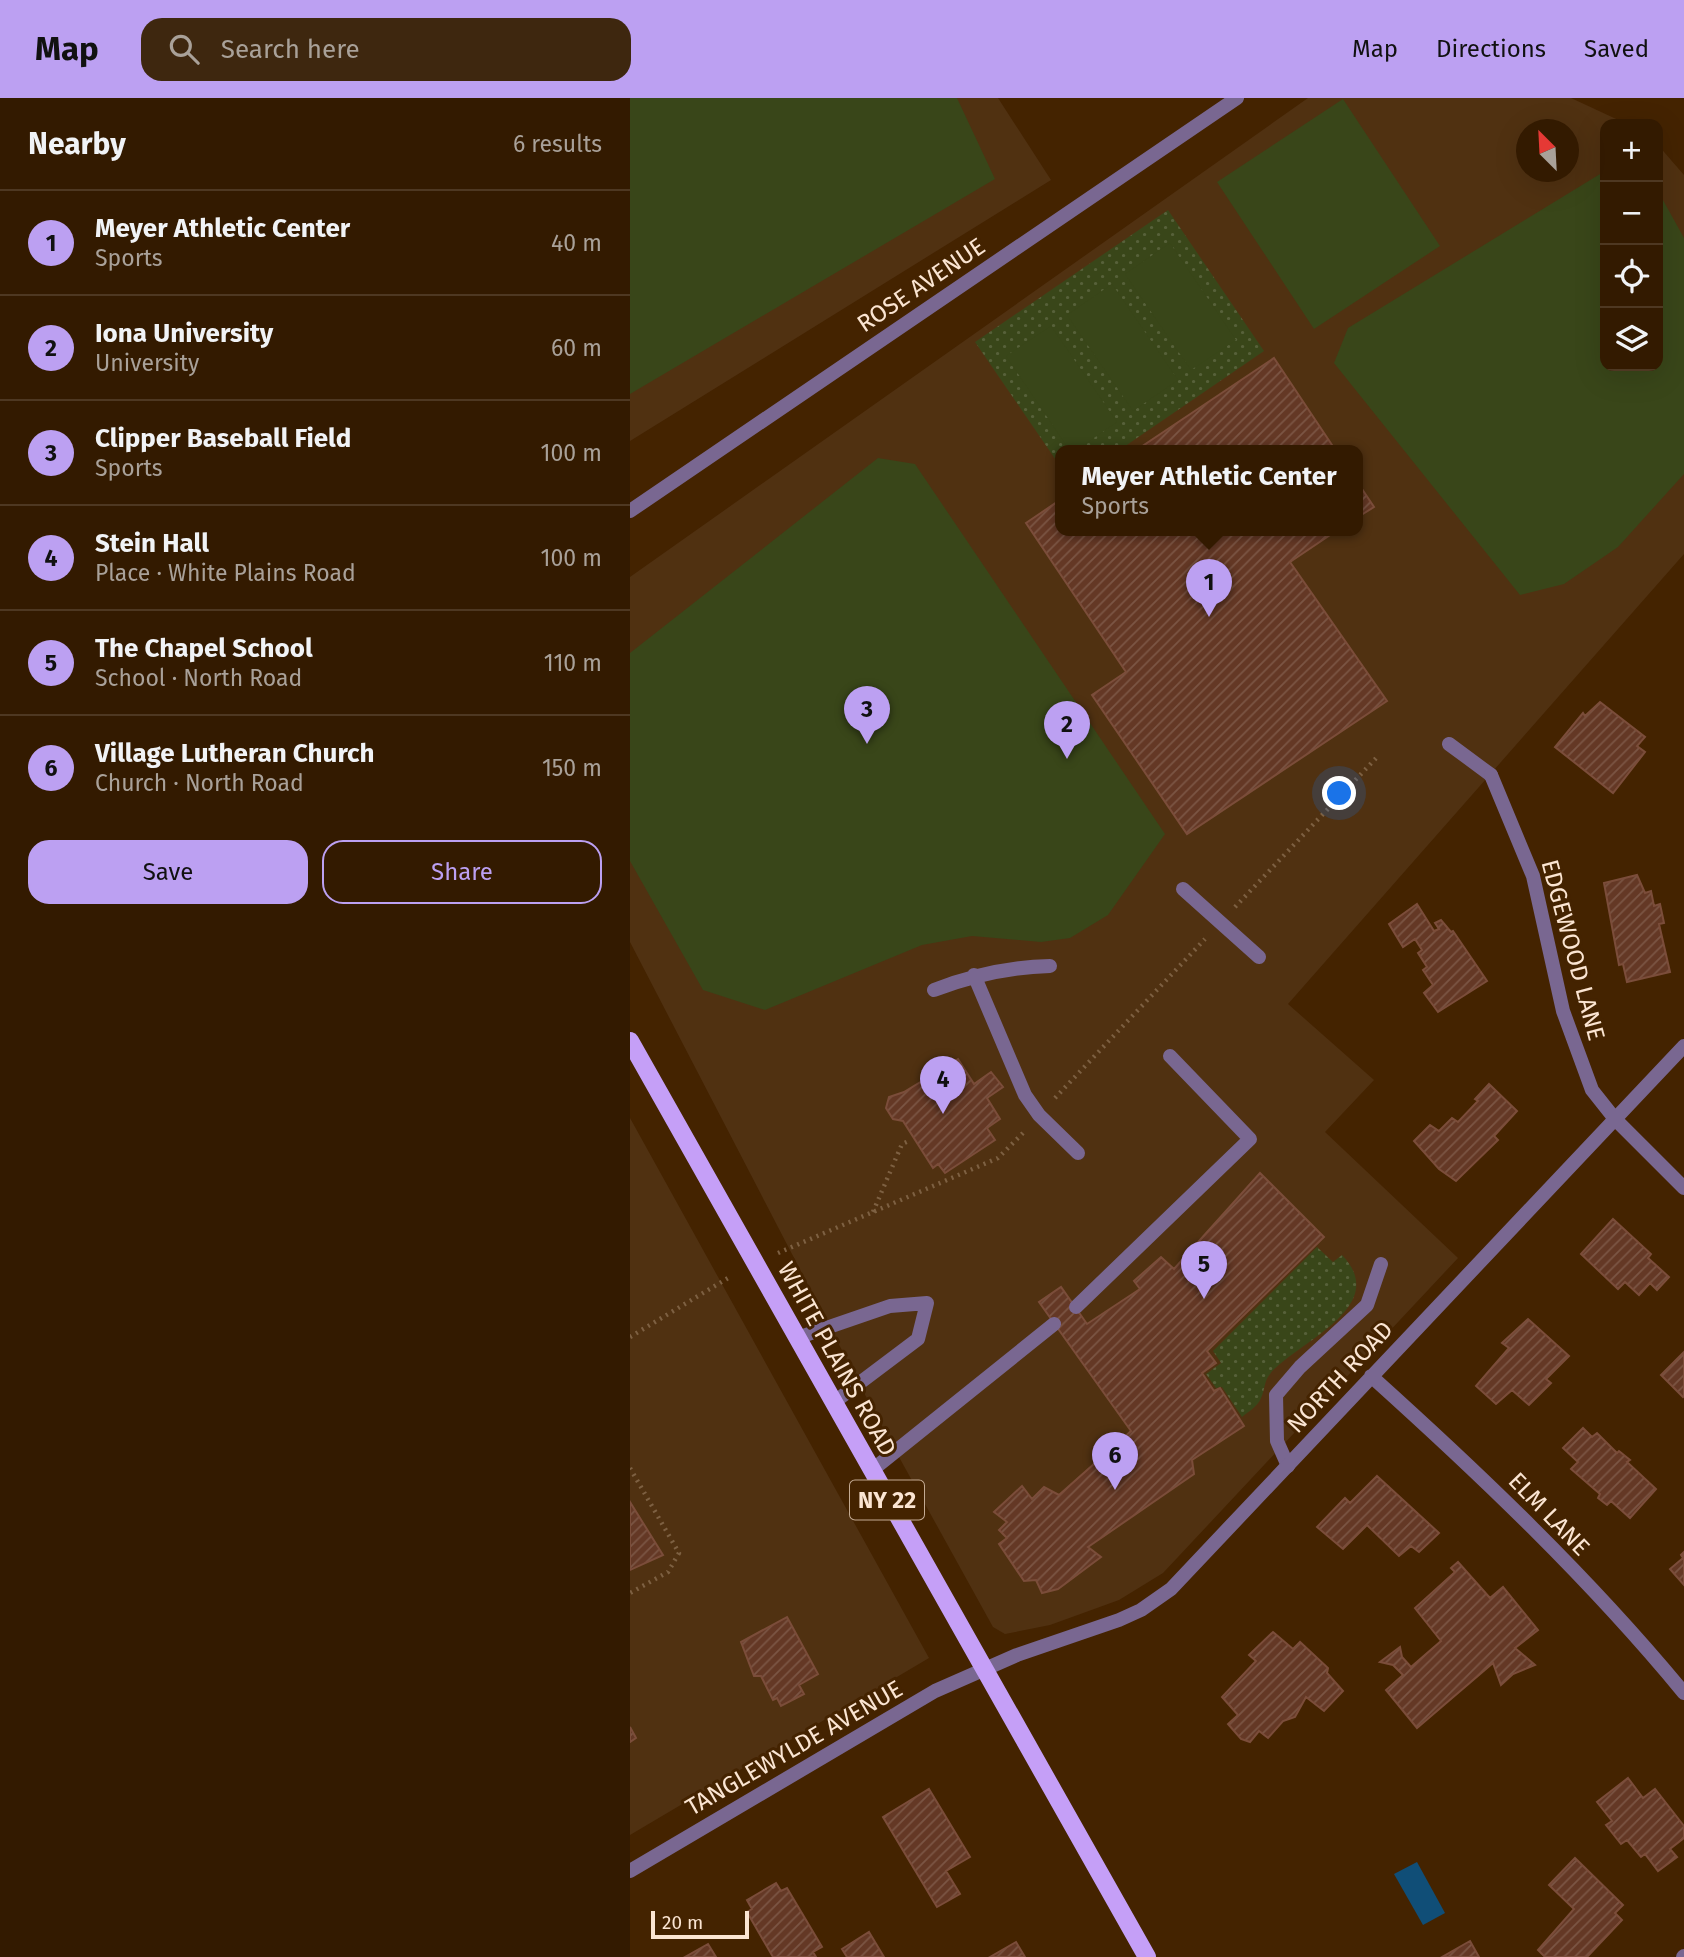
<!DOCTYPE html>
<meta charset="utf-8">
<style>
body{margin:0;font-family:"Fira Sans",sans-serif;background:#3e270f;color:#f1f3f6}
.controls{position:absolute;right:21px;top:21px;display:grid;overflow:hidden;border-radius:14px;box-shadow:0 7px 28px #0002}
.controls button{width:63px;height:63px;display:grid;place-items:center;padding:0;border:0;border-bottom:2px solid #4e3822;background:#331a00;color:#f1f3f6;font:35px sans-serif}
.compass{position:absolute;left:886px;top:21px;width:63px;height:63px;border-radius:50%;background:#331a00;box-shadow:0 7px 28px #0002;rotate:336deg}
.scale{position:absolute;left:21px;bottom:18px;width:98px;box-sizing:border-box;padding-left:7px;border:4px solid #fbe5d2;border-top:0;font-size:19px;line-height:24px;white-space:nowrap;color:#fbe5d2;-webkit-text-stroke:5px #442300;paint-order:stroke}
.you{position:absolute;left:710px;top:696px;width:24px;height:24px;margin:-18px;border:5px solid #fff;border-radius:50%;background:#1a73e8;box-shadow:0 0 0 10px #1a73e833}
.badge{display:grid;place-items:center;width:46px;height:46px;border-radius:50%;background:#bca0f2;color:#111;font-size:23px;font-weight:700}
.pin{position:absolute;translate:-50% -58px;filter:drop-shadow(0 2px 4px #0008)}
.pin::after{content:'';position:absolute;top:37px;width:24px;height:21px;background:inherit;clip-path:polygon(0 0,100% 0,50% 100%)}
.popup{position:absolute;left:425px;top:347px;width:308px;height:91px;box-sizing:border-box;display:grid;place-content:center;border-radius:14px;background:#331a00;filter:drop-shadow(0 2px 5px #0005);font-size:23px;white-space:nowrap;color:#a9a199}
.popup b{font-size:26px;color:#f1f3f6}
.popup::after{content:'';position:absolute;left:50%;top:100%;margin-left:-14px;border:14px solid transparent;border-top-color:#331a00}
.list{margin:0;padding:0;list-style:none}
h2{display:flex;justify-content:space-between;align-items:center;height:91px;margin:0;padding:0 28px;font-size:30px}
h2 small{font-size:23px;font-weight:400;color:#a9a199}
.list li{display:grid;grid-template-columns:46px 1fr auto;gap:21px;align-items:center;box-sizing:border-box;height:105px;padding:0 28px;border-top:2px solid #4e3822}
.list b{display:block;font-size:26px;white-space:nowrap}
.list p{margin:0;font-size:23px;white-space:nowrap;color:#a9a199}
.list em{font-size:23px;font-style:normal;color:#a9a199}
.actions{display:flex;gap:14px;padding:21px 28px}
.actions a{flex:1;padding:16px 0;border:2px solid #bca0f2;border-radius:21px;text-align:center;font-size:24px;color:#bca0f2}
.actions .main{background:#bca0f2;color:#111}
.icon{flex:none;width:38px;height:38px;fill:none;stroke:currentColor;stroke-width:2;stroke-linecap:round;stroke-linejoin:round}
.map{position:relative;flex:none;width:1054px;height:1859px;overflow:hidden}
header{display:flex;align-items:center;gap:42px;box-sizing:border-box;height:98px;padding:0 35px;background:#bca0f2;color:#111}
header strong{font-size:33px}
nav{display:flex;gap:38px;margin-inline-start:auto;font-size:24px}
.search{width:490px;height:63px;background:#3e270f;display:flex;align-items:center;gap:18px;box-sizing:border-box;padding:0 24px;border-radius:21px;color:#a9a199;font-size:26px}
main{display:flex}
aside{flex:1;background:#331a00}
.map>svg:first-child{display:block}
.built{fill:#503111;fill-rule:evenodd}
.park{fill:url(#park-dots)}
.pitch{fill:#394619}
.water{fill:#104e77}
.building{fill:url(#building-hatch);stroke:#7b4d3a;stroke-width:2}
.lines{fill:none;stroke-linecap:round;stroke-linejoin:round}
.path{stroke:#7d6042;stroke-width:4.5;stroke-dasharray:2 5;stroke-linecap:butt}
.lane{stroke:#796791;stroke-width:14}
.street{stroke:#796791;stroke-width:14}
.primary{stroke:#c59ff7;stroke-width:18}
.labels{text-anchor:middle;stroke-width:6;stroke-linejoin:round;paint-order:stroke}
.shield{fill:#442300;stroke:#c4ab93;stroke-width:2}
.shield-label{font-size:23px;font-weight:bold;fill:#fbe5d2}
.street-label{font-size:24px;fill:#fbe5d2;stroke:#442300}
</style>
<header>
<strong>Map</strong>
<div class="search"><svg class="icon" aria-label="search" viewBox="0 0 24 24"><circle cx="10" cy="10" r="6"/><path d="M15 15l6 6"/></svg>Search here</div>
<nav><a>Map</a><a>Directions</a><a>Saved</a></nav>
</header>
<main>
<aside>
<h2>Nearby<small>6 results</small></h2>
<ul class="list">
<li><span class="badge">1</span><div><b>Meyer Athletic Center</b><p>Sports</p></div><em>40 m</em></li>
<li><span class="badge">2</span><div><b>Iona University</b><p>University</p></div><em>60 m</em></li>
<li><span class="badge">3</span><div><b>Clipper Baseball Field</b><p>Sports</p></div><em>100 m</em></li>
<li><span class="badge">4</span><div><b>Stein Hall</b><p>Place · White Plains Road</p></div><em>100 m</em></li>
<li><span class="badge">5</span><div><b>The Chapel School</b><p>School · North Road</p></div><em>110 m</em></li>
<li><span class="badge">6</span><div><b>Village Lutheran Church</b><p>Church · North Road</p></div><em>150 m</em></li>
</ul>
<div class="actions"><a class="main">Save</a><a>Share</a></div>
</aside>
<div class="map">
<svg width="1054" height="1859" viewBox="0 0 1054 1859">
<defs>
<pattern id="park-dots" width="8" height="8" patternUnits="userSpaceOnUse" patternTransform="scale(1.75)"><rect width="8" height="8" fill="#394619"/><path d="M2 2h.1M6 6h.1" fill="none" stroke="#57613a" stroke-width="1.8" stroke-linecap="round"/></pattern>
<pattern id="building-hatch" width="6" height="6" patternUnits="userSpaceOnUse" patternTransform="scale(1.75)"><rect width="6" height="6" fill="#643825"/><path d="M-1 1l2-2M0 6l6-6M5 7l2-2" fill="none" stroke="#7b5544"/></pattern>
</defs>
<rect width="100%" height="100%" fill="#442300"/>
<path class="built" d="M0,0H368L421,82L0,343Z
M678,0H941L997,26H975V268H1028V47L1054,77V456L658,906L744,982L695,1034L828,1160L533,1475L489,1502L420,1527L375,1536L363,1529L243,1312L0,844V479ZM897,32H939V74H897ZM430,353H728V433H430Z
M0,1020L299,1560L0,1737Z"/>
<path class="park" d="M538,112L634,253L488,353H430V368L345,244Z
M687,1149L703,1164L712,1157C762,1209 667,1244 640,1276C634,1283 635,1292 631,1300C628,1308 618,1314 612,1319L592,1289L586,1290L576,1276L591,1265L583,1253Z"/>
<path class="pitch" d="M0,0H327L365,81L0,296Z
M713,1L810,148L684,231L587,84Z
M975,73V268H1028V93L1054,140V376L988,449L934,486L890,497L704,265L718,230Z
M540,145L606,242L561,272L495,176Z
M482,186L548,282L503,313L437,217Z
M421,228L487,324L445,353H440L376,258Z
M248,360L285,366L535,736L478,817L440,840L411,844L342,838L292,847L135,912L73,892L0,763V555Z"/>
<path class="water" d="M787,1764L815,1815L793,1827L764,1776Z"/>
<path class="building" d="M644,260L706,353H505Z
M728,385L744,409L728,419Z
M430,402V433H706L660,464L757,603L557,736L462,597L496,574L396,425Z
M970,604L1015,639L1007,648L1015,654L983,695L925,649L953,615L955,618Z
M1007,777L1015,795L1021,793L1024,808L1030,806L1034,825L1029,826L1040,874L997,884L993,866L989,867L974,785Z
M787,806L804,833L809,831L805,825L811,822L821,834L823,833L857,883L808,914L794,895L803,887L793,872L797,869L788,855L792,852L785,841L773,849L759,826Z
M328,961L344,986L361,974L373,989L357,1000L370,1021L357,1030L365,1042L315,1075L308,1066L303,1070L273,1023L263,1021L256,1010L259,999L274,994Z
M859,986L887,1013L864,1038L868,1042L826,1083L809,1071L784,1043L800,1027L809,1033L822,1020L828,1024L848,1003L845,1001Z
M630,1075L694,1139L577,1253L586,1265L572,1275L584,1293L590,1290L614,1328L562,1362L564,1376L458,1449L471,1459L428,1491L412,1495L406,1482L394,1483L369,1446L377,1440L369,1432L377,1424L364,1414L392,1388L402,1401L414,1389L429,1397L501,1333L409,1204L431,1189L457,1226L510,1191L504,1183L531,1159L544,1171Z
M983,1121L1021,1156L1018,1160L1039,1179L1027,1192L1020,1185L1009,1197L995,1184L988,1191L951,1156Z
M898,1221L939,1258L916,1281L921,1285L899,1307L882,1292L866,1306L846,1288L879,1250L872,1245Z
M1054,1254V1298L1053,1299L1031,1277Z
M953,1330L962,1339L967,1335L987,1355L989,1353L1000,1362L997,1364L1026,1391L1000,1420L981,1403L977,1407L968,1400L970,1396L941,1371L948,1364L933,1350Z
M747,1378L809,1435L789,1454L781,1448L769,1458L737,1427L713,1451L687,1429L715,1400L720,1405Z
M0,1404L33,1457L0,1472Z
M1054,1454V1487L1040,1471L1053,1460L1051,1457Z
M828,1464L860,1500L873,1489L908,1532L885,1550L905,1567L883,1576L871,1587L863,1565L787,1630L756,1592L773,1577L763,1567L750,1564L770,1549L772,1559L781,1569L811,1543L785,1510L825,1474L821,1470Z
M157,1519L188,1576L169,1587L174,1596L151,1608L147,1600L143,1602L131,1578H124L111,1544Z
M643,1534L663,1551L670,1544L698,1570L697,1575L713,1593L694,1613L676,1599L665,1619L653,1623L638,1640L629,1633L620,1644L611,1641L598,1626L608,1617L592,1599L626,1563L619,1557Z
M0,1629L6,1640L0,1644Z
M998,1680L1013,1700L1025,1691L1054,1728V1740L1040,1751L1047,1759L1028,1773L1015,1756L1011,1759L997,1742L991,1746L976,1727L982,1723L967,1704Z
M299,1691L340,1759L316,1773L330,1796L307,1809L253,1719Z
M945,1760L993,1807L985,1815L992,1822L957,1859H915L908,1852L944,1811L919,1787Z
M146,1785L151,1793L157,1790L192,1849L183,1854L186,1859H143L117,1814L122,1811L117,1802Z
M239,1834L254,1859H217L212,1851Z
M840,1843L849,1859H812Z
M386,1844L395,1859H360Z
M78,1846L86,1859H55Z"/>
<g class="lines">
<path class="path" d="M605,809L749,657
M425,1000L575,841
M243,1114L272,1046L279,1043
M148,1155L368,1060L393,1035
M0,1239L98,1180
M0,1370L49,1455L38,1474L0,1495"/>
<path class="lane" d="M819,646L861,677
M553,791L629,859
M344,877L395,997L409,1017L448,1055
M304,892C343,877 379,869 420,868
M446,1209L620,1041L540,958
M167,1240L260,1208L297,1205L288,1241L203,1305
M658,1368L647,1343L646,1297L670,1269L737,1207L751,1166
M241,1373L424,1226"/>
<path class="street" d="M0,413L607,0
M861,677L903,778L933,913L962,992L985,1021L1054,1090
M741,1278C851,1377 960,1481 1054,1595
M0,1773L305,1593L387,1557L489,1522L511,1512L541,1491L1054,948
M1053,1859L1054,1858"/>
<path class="primary" d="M0,943L517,1859"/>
</g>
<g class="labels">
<rect class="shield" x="220" y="1382.5" width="74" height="39" rx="5"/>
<g class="shield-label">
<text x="257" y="1410">NY 22</text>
</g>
<g class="street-label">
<text transform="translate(291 187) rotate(-34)" y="8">ROSE AVENUE</text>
<text transform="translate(943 852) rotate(75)" y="8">EDGEWOOD LANE</text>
<text transform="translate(207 1261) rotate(61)" y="8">WHITE PLAINS ROAD</text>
<text transform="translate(710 1279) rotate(-47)" y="8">NORTH ROAD</text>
<text transform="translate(919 1416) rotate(46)" y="8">ELM LANE</text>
<text transform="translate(164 1650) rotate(-30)" y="8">TANGLEWYLDE AVENUE</text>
</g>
</g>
</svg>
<div class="controls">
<button>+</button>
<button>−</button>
<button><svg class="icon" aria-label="locate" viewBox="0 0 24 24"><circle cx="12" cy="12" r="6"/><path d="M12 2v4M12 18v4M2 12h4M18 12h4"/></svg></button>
<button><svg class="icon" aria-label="layers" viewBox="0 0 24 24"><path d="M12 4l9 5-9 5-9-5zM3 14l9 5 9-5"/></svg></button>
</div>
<svg class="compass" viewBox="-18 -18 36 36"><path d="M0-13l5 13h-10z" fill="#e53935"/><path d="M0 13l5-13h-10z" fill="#a9a199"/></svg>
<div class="scale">20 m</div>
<div class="you"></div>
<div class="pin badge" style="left:579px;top:519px">1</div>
<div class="popup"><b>Meyer Athletic Center</b>Sports</div>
<div class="pin badge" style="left:437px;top:661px">2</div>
<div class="pin badge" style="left:237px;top:646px">3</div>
<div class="pin badge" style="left:313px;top:1016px">4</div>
<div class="pin badge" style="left:574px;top:1201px">5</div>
<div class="pin badge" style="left:485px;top:1392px">6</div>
</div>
</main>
